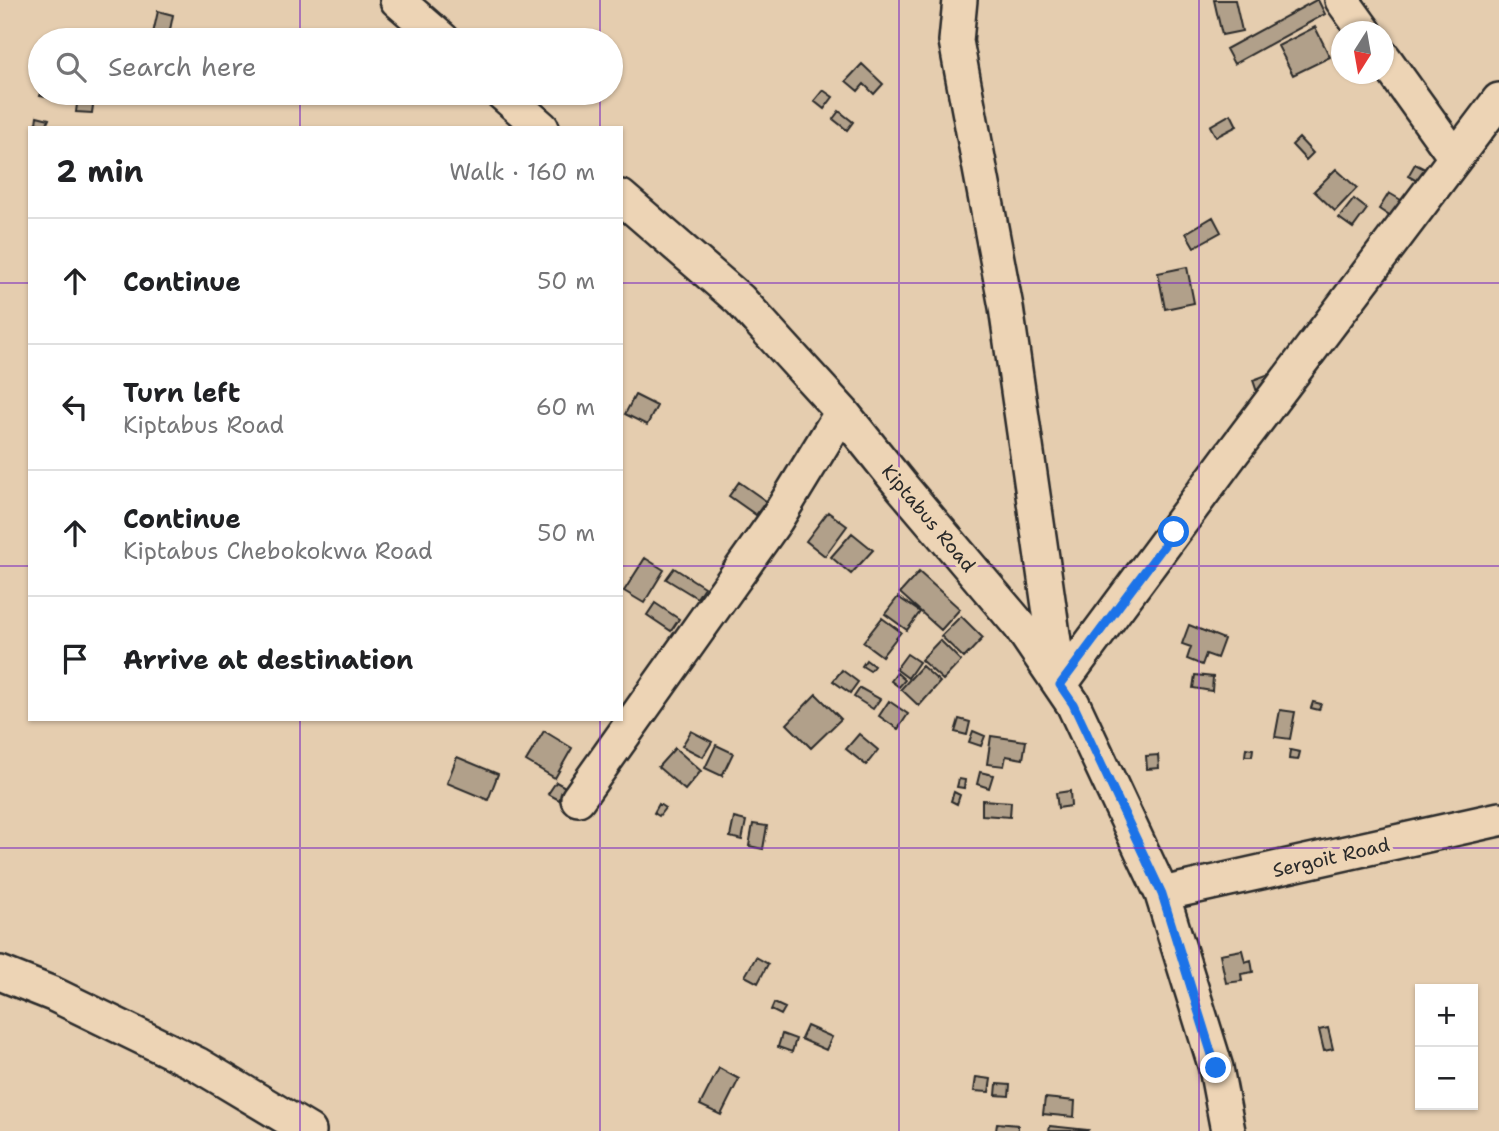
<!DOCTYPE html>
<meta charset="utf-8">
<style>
body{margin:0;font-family:"Shantell Sans",sans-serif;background:#f2f2f2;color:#202124}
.controls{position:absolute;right:21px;bottom:21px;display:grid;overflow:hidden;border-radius:0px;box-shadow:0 2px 5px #0004}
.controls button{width:63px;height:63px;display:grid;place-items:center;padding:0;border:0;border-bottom:2px solid #e0e0e0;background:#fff;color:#202124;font:35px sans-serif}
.compass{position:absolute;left:1331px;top:21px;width:63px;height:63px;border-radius:50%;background:#fff;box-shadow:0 2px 5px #0004;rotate:191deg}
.stop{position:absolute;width:21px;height:21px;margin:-16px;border:5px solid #1a73e8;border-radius:50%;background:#fff}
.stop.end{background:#1a73e8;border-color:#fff;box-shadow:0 2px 7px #0008}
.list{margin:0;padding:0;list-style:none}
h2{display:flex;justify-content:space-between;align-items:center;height:91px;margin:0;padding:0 28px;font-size:30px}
h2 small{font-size:23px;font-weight:400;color:#757577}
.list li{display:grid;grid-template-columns:46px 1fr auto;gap:21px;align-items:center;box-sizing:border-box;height:126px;padding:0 28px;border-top:2px solid #e0e0e0}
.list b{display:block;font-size:26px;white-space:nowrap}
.list p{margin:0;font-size:23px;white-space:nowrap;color:#757577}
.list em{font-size:23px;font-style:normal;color:#757577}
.icon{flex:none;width:38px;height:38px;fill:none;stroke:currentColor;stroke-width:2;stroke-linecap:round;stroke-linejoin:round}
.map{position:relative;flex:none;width:1499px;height:1131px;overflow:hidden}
.search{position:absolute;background:#fff;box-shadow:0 2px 5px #0004;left:28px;top:28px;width:595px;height:77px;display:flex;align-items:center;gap:18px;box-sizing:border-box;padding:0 24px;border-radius:38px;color:#757577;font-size:26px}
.panel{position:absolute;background:#fff;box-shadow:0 2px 5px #0004;left:28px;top:126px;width:595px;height:595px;border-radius:0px}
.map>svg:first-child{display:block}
.building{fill:#b1a08a;stroke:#2b2b2b;stroke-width:2}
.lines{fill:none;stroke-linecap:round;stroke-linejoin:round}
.minor-casing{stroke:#2b2b2b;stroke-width:38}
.minor{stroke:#edd4b5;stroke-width:33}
.route{stroke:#1a73e8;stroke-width:9}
.grid{fill:none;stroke:#7b2cbf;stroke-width:2;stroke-opacity:0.55}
.labels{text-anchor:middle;stroke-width:7;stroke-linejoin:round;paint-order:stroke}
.street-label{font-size:19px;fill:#2b2b2b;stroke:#edd4b5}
</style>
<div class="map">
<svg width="1499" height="1131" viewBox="0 0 1499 1131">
<rect width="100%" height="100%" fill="#e5cdaf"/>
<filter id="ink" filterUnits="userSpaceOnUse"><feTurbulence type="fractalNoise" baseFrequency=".0143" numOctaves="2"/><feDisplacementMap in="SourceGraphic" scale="14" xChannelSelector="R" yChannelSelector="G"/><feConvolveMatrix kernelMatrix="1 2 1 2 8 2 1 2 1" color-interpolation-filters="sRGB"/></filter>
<g filter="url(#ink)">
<path class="building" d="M1214,0H1235L1242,31L1222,35Z
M1316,0H1318L1325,14L1234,64L1226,49Z
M158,11L173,15L168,40L152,38Z
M1315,27L1330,57L1293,75L1278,46Z
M862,64L883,84L874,94L864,84L858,91L846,81Z
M823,90L833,97L824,109L814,101Z
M41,93H58L57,99L40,96Z
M78,96L94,98L92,113L76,112Z
M839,111L853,122L847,130L833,119Z
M1231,114L1237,126L1216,137L1210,126Z
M37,116L49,119L46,126L36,123Z
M1299,138L1313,153L1306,160L1292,145Z
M1415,164L1425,169L1419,182L1408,176Z
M1336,169L1357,188L1335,211L1314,191Z
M1389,193L1401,200L1391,217L1379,209Z
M1354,199L1367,209L1353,228L1339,218Z
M1213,217L1221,232L1194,247L1186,233Z
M1187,267L1194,303L1165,309L1158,273Z
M1269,374L1273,387L1257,392L1253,380Z
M635,395L657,406L647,425L625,414Z
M739,482L766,501L756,515L729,496Z
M828,512L847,526L825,556L806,541Z
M852,533L873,550L851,574L831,557Z
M645,558L664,570L644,603L624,591Z
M674,568L704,587L697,598L666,579Z
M919,572L960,609L941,630L900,593Z
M898,597L920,612L907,630L885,614Z
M655,603L679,619L671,631L647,615Z
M961,616L983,638L964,658L941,636Z
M882,618L901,632L882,656L863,642Z
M1189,625L1224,639L1217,658L1206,654L1202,665L1187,659L1191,647L1182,644Z
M940,640L961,661L943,680L921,660Z
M907,654L919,662L908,678L896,669Z
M866,660L874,666L870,671L862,666Z
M922,666L940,682L919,706L901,689Z
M842,670L858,682L850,693L833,681Z
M897,673L905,680L899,687L891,681Z
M1195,675L1213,677L1212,691L1193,688Z
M860,688L880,699L873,709L854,697Z
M816,694L841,719L811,748L787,724Z
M889,701L908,714L898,729L879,716Z
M1313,702L1321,704L1319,710L1311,708Z
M1280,710L1295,712L1290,739L1275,737Z
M959,719L970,722L967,735L955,732Z
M544,731L572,748L555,778L526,761Z
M691,731L712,742L703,757L682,746Z
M973,731L985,736L981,746L969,742Z
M859,734L878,750L866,765L846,749Z
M991,736L1026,741L1023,759L1006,756L1004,766L987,764Z
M716,745L733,753L722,776L705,768Z
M675,748L701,771L685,790L658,767Z
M1246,748L1253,749L1252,756H1245Z
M1290,750L1300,752L1298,760L1289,759Z
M1158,755L1159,768L1147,769L1146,756Z
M457,757L498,774L488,800L447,783Z
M980,772L993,775L989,788L977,784Z
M959,779L965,780L964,788L957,787Z
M556,782L569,789L563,802L548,794Z
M1070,791L1071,806L1058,808L1056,793Z
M954,792L960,795L957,804L951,801Z
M982,800L1011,802L1010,817L982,815Z
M659,804L665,808L659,816L654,813Z
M734,818L746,821L742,840L730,837Z
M753,824L767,826L763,849L749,846Z
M1242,950L1245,962L1251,960L1253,972L1241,974L1242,981L1226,983L1220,954Z
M756,957L768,964L758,983L745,976Z
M774,1003L785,1008L781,1015L771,1010Z
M807,1026L832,1037L826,1050L801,1039Z
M1328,1028L1333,1049L1324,1051L1319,1030Z
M782,1034L796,1039L792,1052L778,1047Z
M719,1068L739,1079L721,1115L700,1105Z
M976,1077L991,1079L989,1092L974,1091Z
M997,1084L1010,1085L1009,1096L996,1095Z
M1045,1098L1075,1101L1074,1117L1043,1114Z
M997,1123L1018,1125V1131H996Z
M1050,1126L1088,1130L1087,1131H1049Z"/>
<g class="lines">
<defs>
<path id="minor" d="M397,0L443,40
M960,0L956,41L1006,307L1059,676
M1342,0L1365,32
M1384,58L1455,157
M502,93L542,128
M621,197L740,300L842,412L903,488L1020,626L1073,704L1162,894L1216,1068L1228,1131
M1060,685L1230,456L1499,100
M578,799L776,520L842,412
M1162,894L1499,819
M0,973L53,994L197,1064L309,1131"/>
</defs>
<use href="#minor" class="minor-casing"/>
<use href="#minor" class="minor"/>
</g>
</g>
<g class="lines" filter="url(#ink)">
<path class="route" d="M1174,532L1060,685L1073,704L1162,894L1216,1068"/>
</g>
<path class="grid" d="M300,0V40M600,0V40M899,0V1131M1199,0V1131M300,93V128M600,93V128M0,283H30M621,283H1499M0,566H30M621,566H1499M300,719V1131M600,719V1131M0,848H1499"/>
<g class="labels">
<g class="street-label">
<text transform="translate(929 518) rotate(50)" y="7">Kiptabus Road</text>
<text transform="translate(1331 857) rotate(-13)" y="7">Sergoit Road</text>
</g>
</g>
</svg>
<div class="controls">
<button>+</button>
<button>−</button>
</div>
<svg class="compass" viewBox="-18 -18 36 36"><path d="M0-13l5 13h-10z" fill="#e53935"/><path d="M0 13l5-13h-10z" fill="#757577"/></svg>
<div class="stop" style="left:1174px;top:532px"></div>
<div class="stop end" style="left:1216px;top:1068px"></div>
<div class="search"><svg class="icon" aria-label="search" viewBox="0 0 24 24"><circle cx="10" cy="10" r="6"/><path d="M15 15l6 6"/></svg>Search here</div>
<section class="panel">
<h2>2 min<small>Walk · 160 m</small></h2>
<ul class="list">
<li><svg class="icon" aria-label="ahead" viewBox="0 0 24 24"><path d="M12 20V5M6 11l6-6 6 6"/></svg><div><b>Continue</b></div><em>50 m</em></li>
<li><svg class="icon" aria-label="left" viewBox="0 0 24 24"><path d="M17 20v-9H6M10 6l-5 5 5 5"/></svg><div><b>Turn left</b><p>Kiptabus Road</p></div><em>60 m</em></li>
<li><svg class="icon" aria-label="ahead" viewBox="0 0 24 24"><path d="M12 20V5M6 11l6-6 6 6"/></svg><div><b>Continue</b><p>Kiptabus Chebokokwa Road</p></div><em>50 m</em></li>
<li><svg class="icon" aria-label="arrive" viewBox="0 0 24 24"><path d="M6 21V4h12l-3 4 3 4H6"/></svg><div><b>Arrive at destination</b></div></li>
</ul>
</section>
</div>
